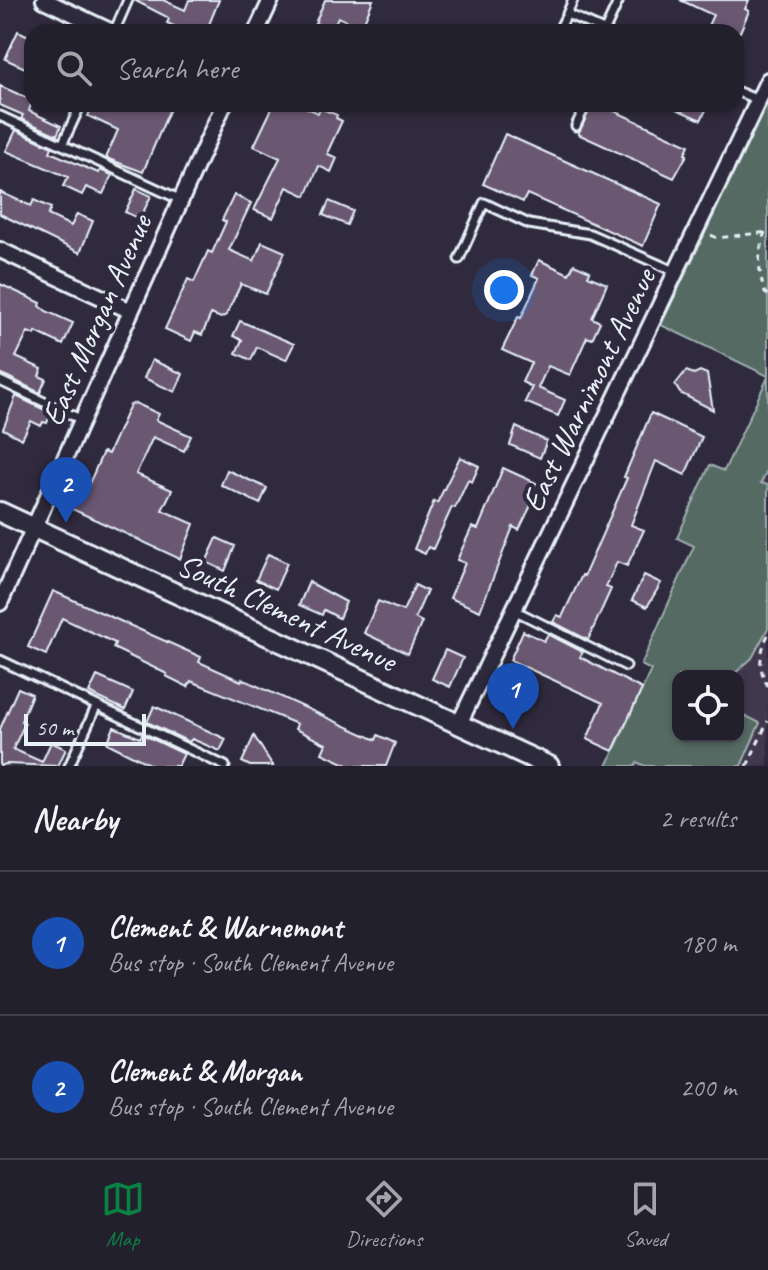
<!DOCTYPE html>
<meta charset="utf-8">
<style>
body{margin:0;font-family:Caveat,sans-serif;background:#2f2d3a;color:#f1f3f6}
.controls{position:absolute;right:24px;bottom:24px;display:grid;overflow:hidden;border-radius:16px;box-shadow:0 2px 6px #0004}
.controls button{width:72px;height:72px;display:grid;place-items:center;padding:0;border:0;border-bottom:2px solid #403e4a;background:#23202e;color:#f1f3f6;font:40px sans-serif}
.scale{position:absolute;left:24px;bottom:20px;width:122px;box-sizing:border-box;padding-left:8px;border:4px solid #e8f1f8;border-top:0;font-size:22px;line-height:28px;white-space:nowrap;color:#e8f1f8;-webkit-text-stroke:6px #2f2a3d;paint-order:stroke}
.you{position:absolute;left:504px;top:290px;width:28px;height:28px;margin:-20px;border:6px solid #fff;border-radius:50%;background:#1a73e8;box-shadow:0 0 0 12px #1a73e833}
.badge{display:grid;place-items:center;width:52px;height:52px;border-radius:50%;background:#0b8043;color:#fff;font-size:26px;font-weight:700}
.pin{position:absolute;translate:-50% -66px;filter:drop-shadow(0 2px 4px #0008)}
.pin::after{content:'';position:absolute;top:42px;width:28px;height:24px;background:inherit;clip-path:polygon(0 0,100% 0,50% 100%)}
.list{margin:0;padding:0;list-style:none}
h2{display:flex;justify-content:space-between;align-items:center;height:104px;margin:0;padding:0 32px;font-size:34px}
h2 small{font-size:26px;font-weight:400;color:#a3a3aa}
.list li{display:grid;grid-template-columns:52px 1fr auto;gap:24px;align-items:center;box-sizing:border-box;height:144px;padding:0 32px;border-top:2px solid #403e4a}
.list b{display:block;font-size:30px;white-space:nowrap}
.list p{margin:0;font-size:26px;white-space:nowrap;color:#a3a3aa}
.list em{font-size:26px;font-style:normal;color:#a3a3aa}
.icon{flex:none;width:44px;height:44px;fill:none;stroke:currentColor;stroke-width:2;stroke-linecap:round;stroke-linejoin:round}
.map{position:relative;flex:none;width:768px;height:766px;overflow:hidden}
.search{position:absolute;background:#23202e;box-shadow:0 2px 6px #0004;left:24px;right:24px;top:24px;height:88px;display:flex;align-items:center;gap:20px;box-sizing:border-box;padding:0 28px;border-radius:24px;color:#a3a3aa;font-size:30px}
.sheet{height:392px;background:#23202e}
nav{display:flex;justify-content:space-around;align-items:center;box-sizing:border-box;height:112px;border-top:2px solid #403e4a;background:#23202e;font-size:22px;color:#a3a3aa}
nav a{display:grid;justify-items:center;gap:4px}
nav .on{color:#0b8043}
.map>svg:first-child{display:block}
.built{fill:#41384d;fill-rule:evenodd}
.green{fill:#556a64;stroke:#9eaeae;stroke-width:2}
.building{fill:#6b5973;stroke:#e8f1f8;stroke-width:2}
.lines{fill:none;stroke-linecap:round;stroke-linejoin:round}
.service-casing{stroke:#e8f1f8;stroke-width:13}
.minor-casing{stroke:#e8f1f8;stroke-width:20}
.tertiary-casing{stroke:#e8f1f8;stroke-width:24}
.path{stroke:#e8f1f8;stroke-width:3;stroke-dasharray:6 6;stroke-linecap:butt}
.service{stroke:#2f2a3d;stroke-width:7}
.minor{stroke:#2f2a3d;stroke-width:14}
.tertiary{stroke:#2f2a3d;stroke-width:18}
.labels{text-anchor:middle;stroke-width:8;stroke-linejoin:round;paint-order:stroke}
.street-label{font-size:32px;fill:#e8f1f8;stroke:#2f2a3d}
</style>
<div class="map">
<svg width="768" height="766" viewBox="0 0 768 766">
<rect width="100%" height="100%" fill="#2f2a3d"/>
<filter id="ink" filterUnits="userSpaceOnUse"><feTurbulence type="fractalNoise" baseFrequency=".0125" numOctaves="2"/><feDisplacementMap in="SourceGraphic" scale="16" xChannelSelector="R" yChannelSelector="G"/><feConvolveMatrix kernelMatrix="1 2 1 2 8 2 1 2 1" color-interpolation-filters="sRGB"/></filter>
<g filter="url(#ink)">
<path class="built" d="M768,468V766H635L672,683ZM678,676H738V736H678Z"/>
<path class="green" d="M768,102V376L661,325Z
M768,377V468L761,483L768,485V628L752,658L732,676H678L676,684L678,736H738V712L760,723L741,766H645L637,762L635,766H607L651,670L641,665L694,546L677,538L710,465L724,471Z"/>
<path class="building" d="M134,0H163L185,10L189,0H219L206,32H187L167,23L169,19L167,17Z
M325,0H373L364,22L360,21L358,26L338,17L332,30L315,23Z
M680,0H749L745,9L749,11L740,32H705L713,15Z
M18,31L29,36L28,40L32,42V51L25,68L5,59Z
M0,86L32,100L29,111L61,126L57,135L21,119L23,115L0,105Z
M93,104H172L143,172L106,158L118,130L88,116Z
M274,104H299L318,113L320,108L337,115L336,118L342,121L328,151V154L337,158L331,172L319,166L306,196L287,187L273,218L254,210L280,158L254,146Z
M592,104H599L689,145L685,154L687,155L674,178L578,134Z
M665,104H709L701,120Z
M16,130L52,147L50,152L96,172L99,173L100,170L112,175L103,194L86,187L82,195L63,186L68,177L6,151Z
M505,134L661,204L643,246L527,194L523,202L483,184Z
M136,189L151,196L140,219L125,212Z
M0,192L31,206L34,200L51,208L48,215L71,226L77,214L93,221L80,253L0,214Z
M234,195L251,203L229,250L254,261L262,242L285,252L266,294L241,284L226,315L221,318L211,314L202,335L195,332L191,341L165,329L188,279L194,282L208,251L212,253L226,222L222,220Z
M329,201L353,211L347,225L323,215Z
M539,260L569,274L574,264L590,271L588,276L607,284L592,318L600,322L592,339L587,337L570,375L548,366L538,388L565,400L558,416L525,402L532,387L522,382L531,363L502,350L518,317L521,318L539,278L532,275Z
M0,284L41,303L40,306L46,311L73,323L63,345L36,332L35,335L28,332L16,357L42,369L39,376L46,379L40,393L0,373Z
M240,321L294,344L286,360L257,347L251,360L236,353L242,340L233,336Z
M152,360L183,374L175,392L144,378Z
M686,371L694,374L700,371L707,374L713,410L680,393L675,385Z
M16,396L51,413L47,423L43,422L41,426L31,421L22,439L3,429Z
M135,403L159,414L156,420L191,436L184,451L153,437L136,474L172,490L162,510L194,524L180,559L70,508L82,481L89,484L103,452L108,454L130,405Z
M651,413L702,437L685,475L656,461L631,525L644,530L627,566L617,562L606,587L611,589L588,640L553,622L557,615L562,617L582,575L584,576L627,478L624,477Z
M516,427L547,441L540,458L510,445Z
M460,457L479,466L472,482L468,480L455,508L452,507L433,549L428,547L425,554L414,549L434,501L437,503Z
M503,468L536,483L531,493L536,495L519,530L513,527L480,611L450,598L465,563L457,560L472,527L478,529Z
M227,470L267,488L260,504L221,485Z
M217,538L235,546L225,571L206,562Z
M268,554L287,563L276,589L256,580Z
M644,575L661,583L647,607L632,600Z
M309,582L346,602L339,618L324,610L322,615L299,605Z
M415,585L427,591L415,618L422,622L408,654L364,633L378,601L403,611Z
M53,591L201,657L199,662L241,681L242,679L376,740L378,735L395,743L386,766H350L322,753L326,744L295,729L297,724L191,681L188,687L166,676L167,674L113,648L115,643L62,618L46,655L28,647Z
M523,631L544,641L548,634L583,652L580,657L642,689L613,751L587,739L603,703L510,660Z
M445,650L463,658L450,687L432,679Z
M97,676L133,692L125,710L89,693Z
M18,688L32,694L21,721L25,723L13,749L42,762L51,742L66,749L58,766L6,764L0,766V729Z
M154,706L226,739L220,751L192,739L189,742L147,722Z
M114,727L140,738L142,734L184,754L178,766H153L107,743Z
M254,736L273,766H250L242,762Z"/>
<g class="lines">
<defs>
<path id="service" d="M567,14L573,0
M605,30L619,0
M114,32L128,0
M558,32L567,14L608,32
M736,91L758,100
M524,105L525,104
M0,116L181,200
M576,126L586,104
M62,145L81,104
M459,259L484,203L529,224L590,234L676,272
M0,381L82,420
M514,610L626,666
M0,660L225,766
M69,766L96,707"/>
<path id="minor" d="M44,0L112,32
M256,32L271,0
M0,250L131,311
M0,603L224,104
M459,724L768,80"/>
<path id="tertiary" d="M0,512L549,766"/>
</defs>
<use href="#service" class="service-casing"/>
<use href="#minor" class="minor-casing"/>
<use href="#tertiary" class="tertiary-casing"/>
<path class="path" d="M557,104L570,110
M765,232C757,255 758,270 765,293L768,295
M711,235L717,238L768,232
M768,635C760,651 757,669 768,686
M747,766L768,721"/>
<use href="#service" class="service"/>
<use href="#minor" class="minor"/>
<use href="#tertiary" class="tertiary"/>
</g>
</g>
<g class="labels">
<g class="street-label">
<text transform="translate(96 320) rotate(-66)" y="11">East Morgan Avenue</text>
<text transform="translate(588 390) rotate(-64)" y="11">East Warnimont Avenue</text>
<text transform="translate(287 612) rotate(25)" y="11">South Clement Avenue</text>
</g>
</g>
</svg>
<div class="controls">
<button><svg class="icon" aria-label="locate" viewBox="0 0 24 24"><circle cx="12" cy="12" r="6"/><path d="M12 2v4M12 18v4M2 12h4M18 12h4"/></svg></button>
</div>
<div class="scale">50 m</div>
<div class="you"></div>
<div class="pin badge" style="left:513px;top:729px;background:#1a4fb4">1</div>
<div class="pin badge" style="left:66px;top:523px;background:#1a4fb4">2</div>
<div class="search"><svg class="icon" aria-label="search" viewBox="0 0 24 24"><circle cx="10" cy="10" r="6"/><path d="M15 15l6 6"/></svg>Search here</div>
</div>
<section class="sheet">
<h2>Nearby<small>2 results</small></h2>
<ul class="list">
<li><span class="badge" style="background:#1a4fb4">1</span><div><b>Clement &amp; Warnemont</b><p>Bus stop · South Clement Avenue</p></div><em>180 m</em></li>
<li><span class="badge" style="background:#1a4fb4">2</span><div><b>Clement &amp; Morgan</b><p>Bus stop · South Clement Avenue</p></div><em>200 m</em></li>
</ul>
</section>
<nav>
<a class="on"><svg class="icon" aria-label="map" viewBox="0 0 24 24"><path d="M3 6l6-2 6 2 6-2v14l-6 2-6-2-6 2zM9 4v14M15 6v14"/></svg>Map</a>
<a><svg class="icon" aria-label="directions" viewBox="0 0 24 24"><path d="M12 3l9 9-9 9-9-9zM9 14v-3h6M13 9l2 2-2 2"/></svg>Directions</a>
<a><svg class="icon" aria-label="saved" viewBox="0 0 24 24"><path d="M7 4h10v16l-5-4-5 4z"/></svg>Saved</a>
</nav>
